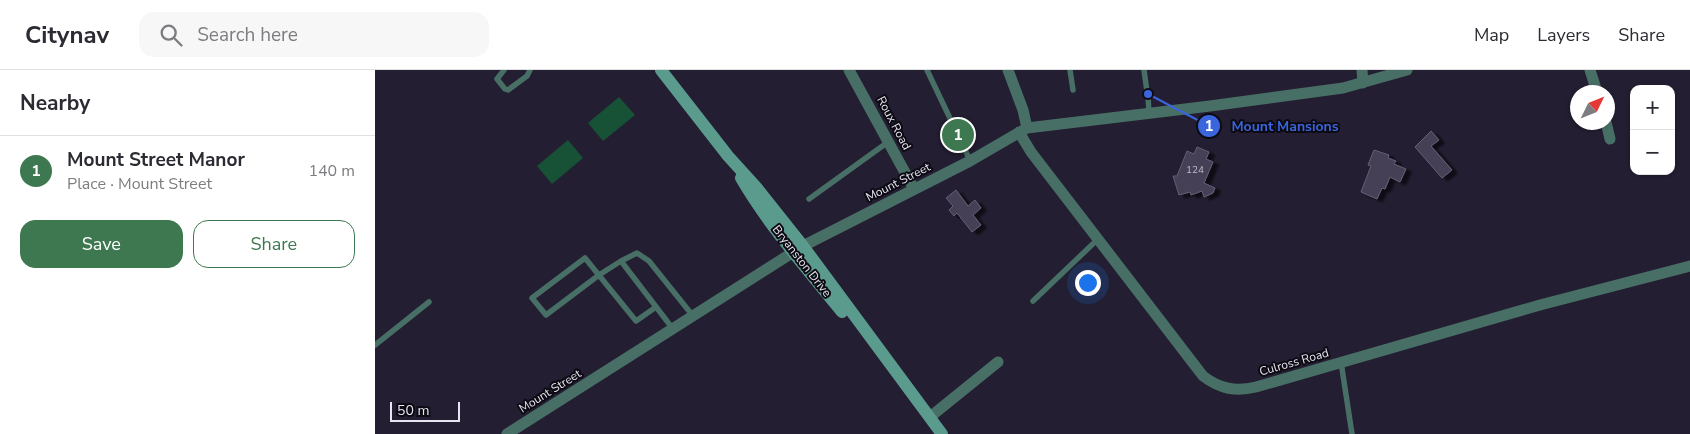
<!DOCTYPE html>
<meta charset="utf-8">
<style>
body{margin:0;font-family:"Nunito Sans",sans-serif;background:#f7f7f7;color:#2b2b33}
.controls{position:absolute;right:15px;top:15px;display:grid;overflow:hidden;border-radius:10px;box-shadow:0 1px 4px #0004}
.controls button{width:45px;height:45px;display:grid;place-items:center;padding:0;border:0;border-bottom:1px solid #e1e1e2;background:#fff;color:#2b2b33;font:25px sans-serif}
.compass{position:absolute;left:1195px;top:15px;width:45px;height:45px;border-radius:50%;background:#fff;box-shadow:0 1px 4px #0004;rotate:47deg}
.scale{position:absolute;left:15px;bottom:12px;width:70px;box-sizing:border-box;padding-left:5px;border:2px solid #e8e5f2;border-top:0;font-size:14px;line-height:18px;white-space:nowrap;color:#e8e5f2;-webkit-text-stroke:4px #0c0a12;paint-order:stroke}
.you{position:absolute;left:712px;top:212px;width:18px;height:18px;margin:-12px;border:4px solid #fff;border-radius:50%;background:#1a73e8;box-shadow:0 0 0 8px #1a73e833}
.badge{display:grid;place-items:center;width:32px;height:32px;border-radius:50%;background:#3d7850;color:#fff;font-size:16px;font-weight:700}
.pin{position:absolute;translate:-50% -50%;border:2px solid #fff;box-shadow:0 1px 5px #0006}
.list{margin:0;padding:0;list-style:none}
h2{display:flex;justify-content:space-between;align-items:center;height:65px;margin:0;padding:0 20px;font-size:21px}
h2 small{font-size:16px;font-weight:400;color:#7c7c81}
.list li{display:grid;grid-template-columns:32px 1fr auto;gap:15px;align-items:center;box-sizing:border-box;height:70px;padding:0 20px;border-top:1px solid #e1e1e2}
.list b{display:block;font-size:19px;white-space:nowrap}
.list p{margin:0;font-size:16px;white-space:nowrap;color:#7c7c81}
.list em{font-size:16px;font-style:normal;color:#7c7c81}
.actions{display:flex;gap:10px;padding:15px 20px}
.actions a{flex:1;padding:11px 0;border:1px solid #3d7850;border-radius:15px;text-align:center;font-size:18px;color:#3d7850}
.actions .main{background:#3d7850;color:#fff}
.icon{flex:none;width:28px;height:28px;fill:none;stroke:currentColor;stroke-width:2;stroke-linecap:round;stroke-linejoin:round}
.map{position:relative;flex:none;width:1315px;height:364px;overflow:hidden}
header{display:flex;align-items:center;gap:30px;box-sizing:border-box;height:70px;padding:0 25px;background:#fff;border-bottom:1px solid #e1e1e2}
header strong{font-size:24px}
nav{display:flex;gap:28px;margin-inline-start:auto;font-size:18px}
.search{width:350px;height:45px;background:#f7f7f7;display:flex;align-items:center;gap:12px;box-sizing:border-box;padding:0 18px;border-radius:15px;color:#7c7c81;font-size:19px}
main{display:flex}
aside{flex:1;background:#fff}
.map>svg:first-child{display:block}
.green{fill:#175236}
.building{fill:#454055;stroke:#645e75;filter:url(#shadow)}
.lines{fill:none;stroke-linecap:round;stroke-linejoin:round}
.service{stroke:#486f66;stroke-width:5.5}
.minor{stroke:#486f66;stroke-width:11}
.secondary{stroke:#5b9b8e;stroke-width:12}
.labels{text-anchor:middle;stroke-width:4;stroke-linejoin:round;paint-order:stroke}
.number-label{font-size:10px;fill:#bfbccb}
.street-label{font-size:12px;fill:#e8e5f2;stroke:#0c0a12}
.leader{fill:none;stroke:#3b65dc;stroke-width:2}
.callout-dot{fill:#3b65dc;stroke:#0c0a12;stroke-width:2}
.mark-label{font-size:15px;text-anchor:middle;font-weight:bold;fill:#fff}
.callout-label{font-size:14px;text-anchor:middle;font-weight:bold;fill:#3b65dc;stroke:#0c0a12;stroke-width:4;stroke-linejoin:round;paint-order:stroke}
</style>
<header>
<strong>Citynav</strong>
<div class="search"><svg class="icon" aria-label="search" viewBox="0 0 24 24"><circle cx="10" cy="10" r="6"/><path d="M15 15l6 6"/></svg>Search here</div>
<nav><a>Map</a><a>Layers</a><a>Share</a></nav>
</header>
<main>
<aside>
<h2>Nearby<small></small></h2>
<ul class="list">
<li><span class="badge">1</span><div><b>Mount Street Manor</b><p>Place · Mount Street</p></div><em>140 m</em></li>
</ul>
<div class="actions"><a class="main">Save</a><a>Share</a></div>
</aside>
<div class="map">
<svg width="1315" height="364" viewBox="0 0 1315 364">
<defs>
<filter id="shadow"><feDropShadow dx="5.5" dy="3" stdDeviation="1" flood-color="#0009"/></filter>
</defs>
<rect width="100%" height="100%" fill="#231e31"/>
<path class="green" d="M244,27L260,45L228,71L213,53Z
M193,70L208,88L177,114L162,96Z"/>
<path class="building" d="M1056,61L1064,70L1056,76L1077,100L1067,108L1040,77Z
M822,77L834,82L831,89L838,92L829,113L840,118L838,123L829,127L827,121L816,125L815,122L804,125L798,106H802L812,81L819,84Z
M999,80L1014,85L1013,88L1021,91L1019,94L1031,99L1025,112L1015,107L1010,119L1007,118L1002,129L986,122L996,96L993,95Z
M581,120L593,136L600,130L606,138L598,145L606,155L597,162L582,143L579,146L574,140L578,136L571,128Z"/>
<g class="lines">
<path class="service" d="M129,0L122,9L130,19L133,20L152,6L155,0
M552,0L582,63
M695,0L698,20
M769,0L772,22
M773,26L774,43
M585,68L595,91
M434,129L513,72
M246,191L224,205L171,245L157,228L210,188L261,251L281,237
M658,231L723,169
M298,259L246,191L262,183L274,191L318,246
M0,275L54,232
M966,292L977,364"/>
<path class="minor" d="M474,0L539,119
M633,0L648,40L652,58
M987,0L988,13
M1215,0L1222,22
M1231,52L1235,69
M644,62L656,82L828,306C845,319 861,322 881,317L1165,235L1315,196
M555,347L623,292
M132,364L428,176L595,91L652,58L835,36L968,18L1032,0"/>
<path class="secondary" d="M286,0L353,86L382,118L428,176L567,364
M366,108C394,156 432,199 467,242"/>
</g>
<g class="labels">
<g class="number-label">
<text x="820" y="103">124</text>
</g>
<g class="street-label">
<text transform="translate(519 53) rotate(62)" y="4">Roux Road</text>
<text transform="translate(523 112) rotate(-27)" y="4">Mount Street</text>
<text transform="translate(427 191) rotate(52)" y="4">Bryanston Drive</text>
<text transform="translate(919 292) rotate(-16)" y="4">Culross Road</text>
<text transform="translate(175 321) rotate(-32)" y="4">Mount Street</text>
</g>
</g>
<path class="leader" d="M773 24L834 56"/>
<g class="callout-dot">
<circle cx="773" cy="24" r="5"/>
<circle cx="834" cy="56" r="12"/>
</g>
<g class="mark-label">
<text x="834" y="61">1</text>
</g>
<g class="callout-label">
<text x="910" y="61">Mount Mansions</text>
</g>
</svg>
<div class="controls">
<button>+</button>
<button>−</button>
</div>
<svg class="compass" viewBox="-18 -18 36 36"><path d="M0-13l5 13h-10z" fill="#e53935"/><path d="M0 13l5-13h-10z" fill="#7c7c81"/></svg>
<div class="scale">50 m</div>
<div class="you"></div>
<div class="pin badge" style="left:583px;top:65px">1</div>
</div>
</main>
